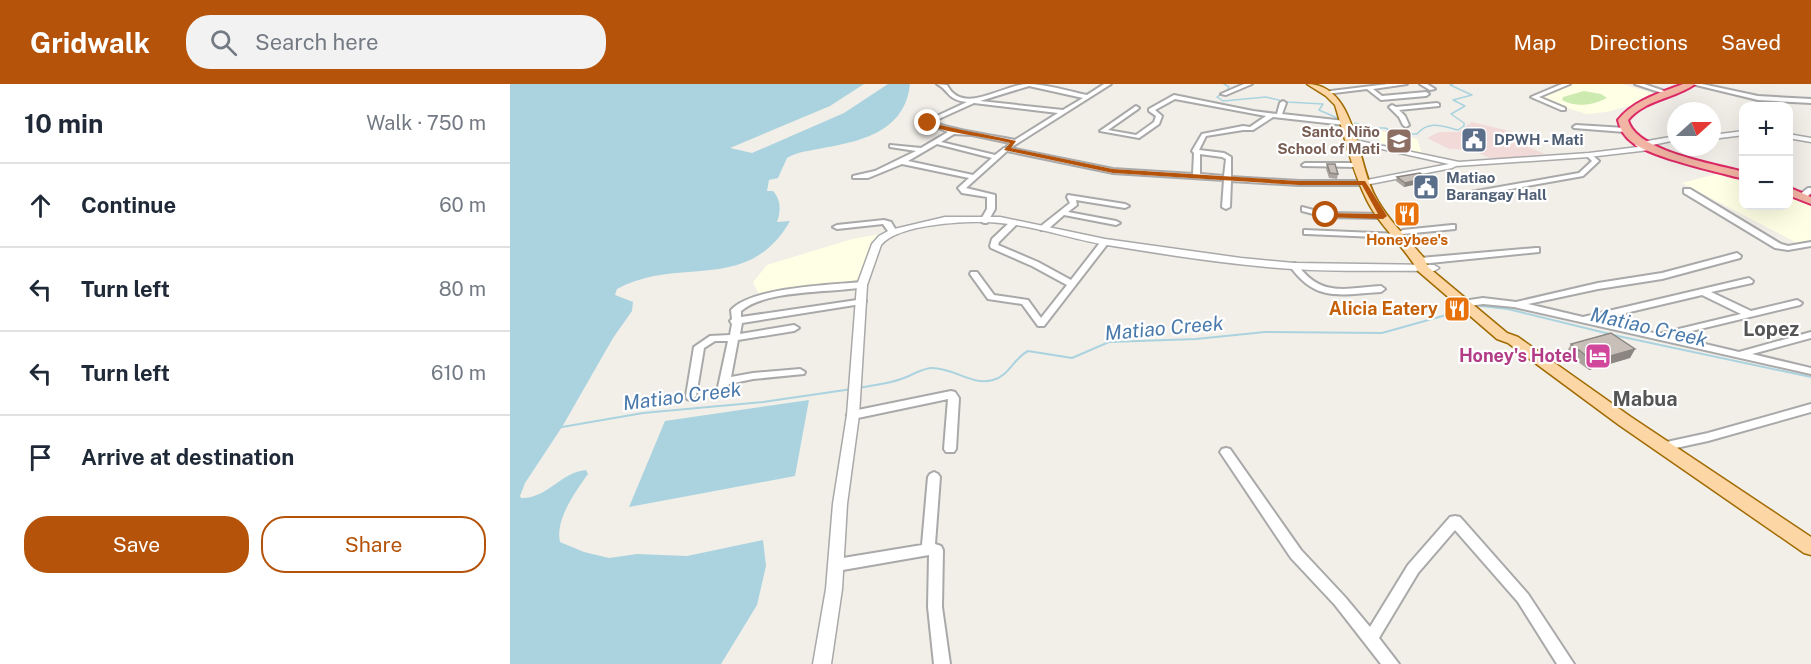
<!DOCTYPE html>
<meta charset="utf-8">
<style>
body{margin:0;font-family:"Public Sans",sans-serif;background:#f2f2f3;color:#1f2937}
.controls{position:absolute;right:18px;top:18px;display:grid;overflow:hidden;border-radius:12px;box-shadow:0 6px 24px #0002}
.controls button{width:54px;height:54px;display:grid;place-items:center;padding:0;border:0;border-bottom:2px solid #e0e1e3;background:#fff;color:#1f2937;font:30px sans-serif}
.compass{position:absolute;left:1157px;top:18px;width:54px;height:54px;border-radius:50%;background:#fff;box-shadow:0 6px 24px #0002;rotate:69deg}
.stop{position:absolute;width:18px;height:18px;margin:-14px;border:4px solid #b45309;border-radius:50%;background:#fff}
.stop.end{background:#b45309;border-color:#fff;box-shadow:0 2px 6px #0008}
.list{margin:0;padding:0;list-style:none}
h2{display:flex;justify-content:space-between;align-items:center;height:78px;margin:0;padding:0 24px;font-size:26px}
h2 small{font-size:20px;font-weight:400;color:#747a83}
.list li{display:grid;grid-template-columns:39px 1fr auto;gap:18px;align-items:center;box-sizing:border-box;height:84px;padding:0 24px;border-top:2px solid #e0e1e3}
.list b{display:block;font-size:22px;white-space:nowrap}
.list em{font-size:20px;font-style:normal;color:#747a83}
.actions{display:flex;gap:12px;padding:18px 24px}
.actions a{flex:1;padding:14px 0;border:2px solid #b45309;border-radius:24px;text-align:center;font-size:21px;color:#b45309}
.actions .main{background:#b45309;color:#fff}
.icon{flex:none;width:33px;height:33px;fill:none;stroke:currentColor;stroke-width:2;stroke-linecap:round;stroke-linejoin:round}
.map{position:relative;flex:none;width:1301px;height:580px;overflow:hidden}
header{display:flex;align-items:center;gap:36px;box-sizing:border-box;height:84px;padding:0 30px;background:#b45309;color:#fff}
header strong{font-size:28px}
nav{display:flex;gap:33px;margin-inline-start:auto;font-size:21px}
.search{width:420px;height:54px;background:#f2f2f3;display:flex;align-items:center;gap:15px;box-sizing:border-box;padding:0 21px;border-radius:24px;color:#747a83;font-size:22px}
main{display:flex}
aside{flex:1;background:#fff}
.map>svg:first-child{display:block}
.commercial{fill:#f2dad9}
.education{fill:#ffffe5}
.grass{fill:#cdebb0}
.water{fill:#aad3df}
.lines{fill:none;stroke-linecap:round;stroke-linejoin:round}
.stream-far1{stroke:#aad3df;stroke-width:1.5}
.stream{stroke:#aad3df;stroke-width:2}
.minor-casing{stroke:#a9a9a9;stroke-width:4}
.tertiary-casing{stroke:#a9a9a9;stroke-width:3}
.primary-casing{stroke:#a06b00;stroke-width:3}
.trunk-casing{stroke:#dc2a67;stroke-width:4}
.minor{fill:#fff;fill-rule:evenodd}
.tertiary{fill:#fff;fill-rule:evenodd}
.primary{fill:#fcd6a4;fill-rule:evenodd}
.trunk{fill:#f2b4a3;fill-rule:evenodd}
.wall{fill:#aba49e}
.shaded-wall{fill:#8b8681}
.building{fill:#c7bfb8;stroke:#8b8681;stroke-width:1.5}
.route{fill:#b45309}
.labels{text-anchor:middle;stroke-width:4.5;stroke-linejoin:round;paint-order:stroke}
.far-education-label{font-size:15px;font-weight:bold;fill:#785e54;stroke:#fff;text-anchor:end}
.far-service-label{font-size:15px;font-weight:bold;fill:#4e5e75;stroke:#fff;text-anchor:start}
.far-food-label{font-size:15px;font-weight:bold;fill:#c56008;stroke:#fff}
.food-label{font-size:18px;font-weight:bold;fill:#c56008;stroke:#fff;text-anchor:end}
.hotel-label{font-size:18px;font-weight:bold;fill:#b23c85;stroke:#fff;text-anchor:end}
.water-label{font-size:20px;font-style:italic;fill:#4a7aab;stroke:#fff}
.neighbourhood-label{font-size:20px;font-weight:bold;fill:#555;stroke:#fff}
</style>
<header>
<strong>Gridwalk</strong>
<div class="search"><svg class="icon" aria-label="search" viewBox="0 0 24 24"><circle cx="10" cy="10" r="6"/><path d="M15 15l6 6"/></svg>Search here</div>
<nav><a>Map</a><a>Directions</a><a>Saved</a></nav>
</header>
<main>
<aside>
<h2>10 min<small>Walk · 750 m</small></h2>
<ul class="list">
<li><svg class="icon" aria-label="ahead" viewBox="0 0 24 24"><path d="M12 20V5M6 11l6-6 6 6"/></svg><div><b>Continue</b></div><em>60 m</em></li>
<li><svg class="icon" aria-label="left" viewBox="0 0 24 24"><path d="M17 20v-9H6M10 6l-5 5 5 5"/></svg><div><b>Turn left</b></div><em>80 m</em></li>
<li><svg class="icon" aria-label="left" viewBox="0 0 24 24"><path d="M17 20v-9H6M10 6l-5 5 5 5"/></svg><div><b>Turn left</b></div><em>610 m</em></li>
<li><svg class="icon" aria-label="arrive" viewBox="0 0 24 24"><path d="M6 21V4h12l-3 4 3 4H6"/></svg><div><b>Arrive at destination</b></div></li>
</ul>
<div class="actions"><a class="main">Save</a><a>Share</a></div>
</aside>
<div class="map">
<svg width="1301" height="580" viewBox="0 0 1301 580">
<rect width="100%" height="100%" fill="#f2efe9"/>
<path class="commercial" d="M962,38L1016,51L1006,58L1035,70L982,75L961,66L939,65L917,54L929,48H948Z"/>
<path class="education" d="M1058,0H1112L1145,10L1123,21L1096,28L1076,30L1024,13Z
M866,46L907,55L912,69L871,59Z
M1214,88L1233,94L1234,122H1278L1279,108L1301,118V159L1291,161L1172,99Z
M371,150L353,198L250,213L243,198L257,181L342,155Z"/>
<path class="grass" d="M1074,7L1091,10L1097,14C1083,21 1067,24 1052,16L1053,13Z"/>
<path class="water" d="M0,0H354L320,22L220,64L242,69L334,29L378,0H400C395,47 353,57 313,64C301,67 288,67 277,74L268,94L259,96L257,107H263C271,116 271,127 267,138L280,137C238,211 168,171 107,205L105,211L123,218L122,227L103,254L52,343L15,399L10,412L11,414C37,415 51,388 76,386L78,390C65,408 45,436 50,458L74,468L99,474L127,470L177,472L253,456L256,482L247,521L211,580H0Z
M299,316L285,392L119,423L155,337Z"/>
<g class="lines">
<path class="stream-far1" d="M714,0L719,3L718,5L707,13L713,17L756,13L777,18L813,20L809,26L832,36
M845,39L860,44H875L888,50H907C919,36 932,42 948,46L954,42V39L941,30L955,22L943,16L962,11L940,1L943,0"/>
<path class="stream" d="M971,222L998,225L1108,252L1301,293
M350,304C363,301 378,300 391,295C401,292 410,285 421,284C443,283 461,302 483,296C499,292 504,274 518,267L562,274L599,258L686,255L755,248L872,249L954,226
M52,343L133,329L253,318L342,305"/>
<defs>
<path id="minor" d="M427,0L437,1C453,32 492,1 517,0C537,0 557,7 577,11L594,0H601L500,64L603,85L683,90L684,69L682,67L692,50L733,42L740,43L756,32L665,15L645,26L652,32L649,40L629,54L590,47L626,22L629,24L628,25L598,46L626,51L644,38L646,32L639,27V25L664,11L743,27L767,30L770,19L773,17L776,19L772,30L835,37L838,39L835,41L763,33L743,46H733L696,52L689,66L714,69L721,73V93L789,97H855L859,99L855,101H789L721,97L720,123L716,125L712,123L714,96L603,89L497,67L456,104L485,111V125L477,139H474L470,137L477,125V113L452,109L448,104L459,94L392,80L358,94H343V92L365,87L406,67L380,63V61L411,64L438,48L414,38L457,18C437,16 440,7 427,0ZM519,2L573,14L553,26L470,17ZM464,19L548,29L505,56C477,50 449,48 422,38ZM444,50L462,51L500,59L497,62L499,64H494L485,71L431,58ZM427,60L482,74L463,91L398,77ZM690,70L712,73L716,75L714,92L690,90Z
M734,0H742L716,11L711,10Z
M878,0H897L863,5L872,12L916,8L919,10L916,12L871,16L857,5L816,10L813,8Z
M910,0H917L925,5L920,6Z
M1052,0H1060L1029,13L1055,24V26H1051L1021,13Z
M1125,0H1134L1160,9L1155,10Z
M1182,0H1192L1248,12L1301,15V19L1248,16Z
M927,19L929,20V22L889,26L895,32L899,41L896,43L893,41L889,33L879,23L882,21L886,23Z
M1066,41L1115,44L1118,46L1115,48L1064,44L1063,43Z
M1077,70H1081L1089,77L1073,92L961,112L957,110L961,108L1069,89L1082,77L1077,72Z
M795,79H847L850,81L847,83L793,82L792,81Z
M1298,104H1301V109L1296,114H1290V110Z
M1174,105H1180L1271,160L1278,162L1301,158V162L1278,166L1265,164L1174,109Z
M558,111L615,120L619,122L615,124L566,116L567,121L558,128L606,137L610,139L606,141L554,131L537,146H531V142L560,119L557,113Z
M792,123L815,129L873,130L877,132L873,134L815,133L792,127Z
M374,136L381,138L387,148L386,150H380L373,140L327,145L323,143L327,141Z
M501,137H504L508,139L489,158L488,161L528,178L561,196L592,156H595L599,158L534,242H528L512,220L478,215L460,190L461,188H467L484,211L518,216L531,234L557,201L522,182L481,164L480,162L482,155Z
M942,141H945V145L893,150L889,148L893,146Z
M794,146L889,150L893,152L889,154L797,150H794Z
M1026,164H1029V168L910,180L906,177L910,174Z
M1227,169L1231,172L1230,174L1152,195L1088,205L1018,220L1073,233L1239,194L1243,197L1242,199L1201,208L1241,227L1287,216L1292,219L1290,221L1161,252L1229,268L1301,248V254L1242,270L1301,284V290L1004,223L973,220L953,223L948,220L953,217L973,214L1006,218L1088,199L1152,189ZM1192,211L1231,230L1148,250L1086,236Z
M784,179L787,180C811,214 835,204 871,202L875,205L871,208C831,210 806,219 780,182Z
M352,198L356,201L355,203C321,209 257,205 231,227V233L354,215L356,217L351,220L232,239L230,250L284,241L289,244L284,247L228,256L221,293L243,289L290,285L295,288L294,290L243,295L219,300L216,310H208L207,308L218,257H205L194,264L186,312L181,316L177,315L176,312L184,263L200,252L220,251L222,240L220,237L222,235L221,226C242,203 321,201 352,198Z
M441,307L445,308L449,314L446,365L444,368H436L434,365L438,315L343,335L337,331L343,327Z
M1301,320V328L1198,357L1152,367L1148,366L1146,363L1148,360L1152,359L1198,349Z
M716,364L720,365L791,466L835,513L860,543L898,481L940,433L945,432L950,433L1018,510L1064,580H1047L1008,518L945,446L908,489L869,554L889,580H871L825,521L781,474L712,371L710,368L712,365Z
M424,388L428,390L430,393L425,460L431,462L433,466L432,523L440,580H424L418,523L419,471L327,487L322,485L320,481L322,477L327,475L412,461L418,393L420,390Z"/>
<path id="tertiary" d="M1234,47V51L1202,55V51Z
M1278,50L1301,54V58L1278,54Z
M1166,52V56L1133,63L1142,62V66H1139L1079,73L946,82L942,84L855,101L851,99L852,97L939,80L836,57L840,55L949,78L1079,69L1128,63L1125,61L1126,59Z
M435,133H490L595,155L731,174L784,179L924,181L929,184L924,187C877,186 829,188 783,185C721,181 658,171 597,161C561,155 526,142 490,139C463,136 389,139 371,161L357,201L349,331L337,420L332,505L321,580H303L316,505L323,420L337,331L347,201L362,160L369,152L380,146Z"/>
<path id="primary" d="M797,0C846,0 847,79 865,112C877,135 898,155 914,174L918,183L997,249L1008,253L1121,333L1301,453V471L1294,469L1109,341L998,259L987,255L908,187C893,160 866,139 854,110C841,83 834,50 825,21L816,12Z"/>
<path id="trunk" d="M1173,0H1185C1164,15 1136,15 1118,36C1125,67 1205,80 1234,88V95C1207,88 1144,74 1123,59C1115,53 1110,46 1108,36C1124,16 1150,9 1173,0Z
M1278,103L1301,113V120L1278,111Z"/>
</defs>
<use href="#minor" class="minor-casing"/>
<use href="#tertiary" class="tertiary-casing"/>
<use href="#primary" class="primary-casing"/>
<use href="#trunk" class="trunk-casing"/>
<use href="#minor" class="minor"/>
<use href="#tertiary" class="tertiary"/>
<use href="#primary" class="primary"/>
<use href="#trunk" class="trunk"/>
</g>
<path class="wall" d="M817,80L828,90L827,95L819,94L816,85Z
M887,93L918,98L922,100L921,104L909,106L903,101L894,103L886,97Z
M1061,260L1125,265L1120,274L1079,286L1056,269Z"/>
<path class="shaded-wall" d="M903,97V101L894,103L895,99Z
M922,100L921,104L909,106L910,102Z
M1125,265L1120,274L1079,286L1083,277Z"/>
<path class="building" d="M817,80H825L828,90L820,89Z
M910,89L919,95H915L922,100L910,102L903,97L895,99L887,93Z
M1101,249L1125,265L1083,277L1061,260Z"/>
<path class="route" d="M418,38C447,46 477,50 506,57L501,64L603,85L789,97H855L877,132L873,135L813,133L816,129L868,130L852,101H789L603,89L494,66L500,59C471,52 444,50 416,41Z"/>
<defs>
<symbol id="civic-square" viewBox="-11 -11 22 22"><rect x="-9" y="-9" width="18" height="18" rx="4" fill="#5c6f8a" stroke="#fff"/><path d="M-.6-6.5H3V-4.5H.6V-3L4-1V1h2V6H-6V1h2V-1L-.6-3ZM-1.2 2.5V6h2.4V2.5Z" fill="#fff"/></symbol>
<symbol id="school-square" viewBox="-11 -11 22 22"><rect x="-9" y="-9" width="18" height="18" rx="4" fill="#8d6e63" stroke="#fff"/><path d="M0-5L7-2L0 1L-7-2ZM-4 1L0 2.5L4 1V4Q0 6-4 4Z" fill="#fff"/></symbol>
<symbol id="restaurant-square" viewBox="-11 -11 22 22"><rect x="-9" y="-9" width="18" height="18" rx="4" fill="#e8710a" stroke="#fff"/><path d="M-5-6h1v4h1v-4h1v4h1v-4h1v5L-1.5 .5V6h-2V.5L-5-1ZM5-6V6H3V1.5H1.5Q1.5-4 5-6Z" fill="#fff"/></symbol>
<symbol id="hotel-square" viewBox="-11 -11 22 22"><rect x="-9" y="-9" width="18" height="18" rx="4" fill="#d1479c" stroke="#fff"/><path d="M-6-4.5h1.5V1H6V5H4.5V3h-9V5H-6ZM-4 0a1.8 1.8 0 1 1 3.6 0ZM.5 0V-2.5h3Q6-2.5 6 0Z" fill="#fff"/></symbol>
</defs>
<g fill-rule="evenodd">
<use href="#civic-square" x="949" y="41" width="30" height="30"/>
<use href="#school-square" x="874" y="42" width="30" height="30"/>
<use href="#civic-square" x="901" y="88" width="30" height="30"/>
<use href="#restaurant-square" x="882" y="115" width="30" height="30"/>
<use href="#restaurant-square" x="932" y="210" width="30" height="30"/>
<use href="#hotel-square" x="1073" y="257" width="30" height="30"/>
</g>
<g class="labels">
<g class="far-education-label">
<text x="870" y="53">Santo Niño<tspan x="870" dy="17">School of Mati</tspan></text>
</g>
<g class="far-service-label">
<text x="984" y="61">DPWH - Mati</text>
<text x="936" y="99">Matiao<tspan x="936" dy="17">Barangay Hall</tspan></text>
</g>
<g class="far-food-label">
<text x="897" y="161">Honeybee's</text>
</g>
<g class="food-label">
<text x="928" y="231">Alicia Eatery</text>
</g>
<g class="hotel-label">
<text x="1068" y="278">Honey's Hotel</text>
</g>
<g class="water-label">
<text transform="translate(1139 243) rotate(13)" y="7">Matiao Creek</text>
<text transform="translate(654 244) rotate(-5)" y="7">Matiao Creek</text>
<text transform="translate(172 312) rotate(-7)" y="7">Matiao Creek</text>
</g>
<g class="neighbourhood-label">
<text x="1261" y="252">Lopez</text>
<text x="1135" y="322">Mabua</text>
</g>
</g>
</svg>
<div class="controls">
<button>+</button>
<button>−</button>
</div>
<svg class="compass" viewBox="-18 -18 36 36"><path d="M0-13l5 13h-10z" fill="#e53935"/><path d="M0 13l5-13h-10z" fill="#747a83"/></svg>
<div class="stop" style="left:816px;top:131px"></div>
<div class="stop end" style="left:418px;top:39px"></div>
</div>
</main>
